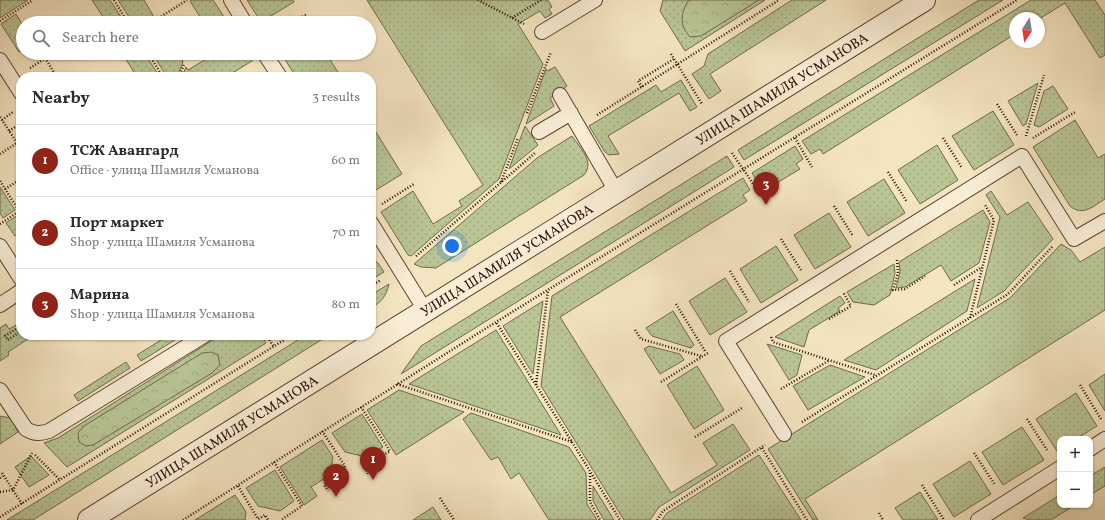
<!DOCTYPE html>
<meta charset="utf-8">
<style>
body{margin:0;font-family:Vollkorn,serif;background:#f2f2f3;color:#2b2b33}
.controls{position:absolute;right:12px;bottom:12px;display:grid;overflow:hidden;border-radius:8px;box-shadow:0 1px 3px #0004}
.controls button{width:36px;height:36px;display:grid;place-items:center;padding:0;border:0;border-bottom:1px solid #e1e1e2;background:#fff;color:#2b2b33;font:20px sans-serif}
.compass{position:absolute;left:1009px;top:12px;width:36px;height:36px;border-radius:50%;background:#fff;box-shadow:0 1px 3px #0004;rotate:192deg}
.you{position:absolute;left:452px;top:246px;width:14px;height:14px;margin:-10px;border:3px solid #fff;border-radius:50%;background:#1a73e8;box-shadow:0 0 0 6px #1a73e833}
.badge{display:grid;place-items:center;width:26px;height:26px;border-radius:50%;background:#8f2418;color:#fff;font-size:13px;font-weight:700}
.pin{position:absolute;translate:-50% -33px;filter:drop-shadow(0 1px 2px #0008)}
.pin::after{content:'';position:absolute;top:21px;width:14px;height:12px;background:inherit;clip-path:polygon(0 0,100% 0,50% 100%)}
.list{margin:0;padding:0;list-style:none}
h2{display:flex;justify-content:space-between;align-items:center;height:52px;margin:0;padding:0 16px;font-size:17px}
h2 small{font-size:13px;font-weight:400;color:#7c7c81}
.list li{display:grid;grid-template-columns:26px 1fr auto;gap:12px;align-items:center;box-sizing:border-box;height:72px;padding:0 16px;border-top:1px solid #e1e1e2}
.list b{display:block;font-size:15px;white-space:nowrap}
.list p{margin:0;font-size:13px;white-space:nowrap;color:#7c7c81}
.list em{font-size:13px;font-style:normal;color:#7c7c81}
.icon{flex:none;width:22px;height:22px;fill:none;stroke:currentColor;stroke-width:2;stroke-linecap:round;stroke-linejoin:round}
.map{position:relative;flex:none;width:1105px;height:520px;overflow:hidden}
.search{position:absolute;background:#fff;box-shadow:0 1px 3px #0004;left:16px;top:16px;width:360px;height:44px;display:flex;align-items:center;gap:10px;box-sizing:border-box;padding:0 14px;border-radius:22px;color:#7c7c81;font-size:15px}
.panel{position:absolute;background:#fff;box-shadow:0 1px 3px #0004;left:16px;top:72px;width:360px;height:268px;border-radius:16px}
.map>svg:first-child{display:block}
.grass{fill:url(#grass-dots);stroke:#72684b}
.forest{fill:url(#forest-crowns);stroke:#72684b}
.lines{fill:none;stroke-linecap:round;stroke-linejoin:round}
.service-casing{stroke:#5e4231;stroke-width:16}
.minor-casing{stroke:#5e4231;stroke-width:24}
.path{stroke:#2c0c01;stroke-width:2.5;stroke-dasharray:1 2;stroke-linecap:butt}
.service{stroke:#f8eed7;stroke-width:14}
.minor{stroke:#f8eed7;stroke-width:22}
.labels{text-anchor:middle;stroke-width:3;stroke-linejoin:round;paint-order:stroke}
.street-label{font-size:14px;fill:#2c0c01;stroke:#f8eed7}
</style>
<div class="map">
<svg width="1105" height="520" viewBox="0 0 1105 520">
<defs>
<pattern id="grass-dots" width="8" height="8" patternUnits="userSpaceOnUse"><rect width="8" height="8" fill="#b9c595"/><path d="M2 2h.1M6 6h.1" fill="none" stroke="#9fa87f" stroke-width="1.8" stroke-linecap="round"/></pattern>
<pattern id="forest-crowns" width="20" height="18" patternUnits="userSpaceOnUse"><rect width="20" height="18" fill="#b9c595"/><path d="M2 6a3 3 0 1 1 6 0M12 15a3 3 0 1 1 6 0" fill="none" stroke="#9fa87f"/></pattern>
</defs>
<rect width="100%" height="100%" fill="#f4e5c1"/>
<filter id="stains"><feTurbulence type="fractalNoise" baseFrequency=".005" numOctaves="4"/><feColorMatrix values="0 0 0 0 .2 0 0 0 0 .09 0 0 0 0 .02 0 0 0 .5 -.17"/></filter>
<radialGradient id="worn" r=".72"><stop offset=".6" stop-color="#630" stop-opacity="0"/><stop offset="1" stop-color="#630" stop-opacity=".3"/></radialGradient>
<path class="grass" d="M0,0H28L0,18Z
M92,0H110L125,23H107Z
M118,0H144L154,17L145,23H133Z
M192,0H213L228,23H204L190,1Z
M247,0H293L294,2L261,22Z
M367,0H548L552,7L549,9L552,14L545,18L540,11L518,24L543,64L499,179L411,256L408,255L381,212L413,191L433,224L462,206L459,201L483,185Z
M663,0H765L685,51L660,11Z
M792,0H826L710,74L721,91L709,99L692,74L704,66L708,54Z
M979,0H1003L744,160L738,150Z
M1031,0H1095L1105,15V55L1100,58L1065,3L1039,19V18H1015V34L823,154L820,149L811,154L802,141Z
M16,14L23,26V49L19,52L1,24Z
M122,53H144L160,77L141,76L137,77Z
M152,53H177L183,62L177,77H167Z
M216,53H247L252,61L229,75L230,77H182L186,67L188,70Z
M281,53H326L341,77H296Z
M555,67L567,86L550,98L554,106L526,124L546,69L547,71Z
M681,80L697,107L690,111L679,93L608,136L619,154L609,155L605,152L589,126L656,85L661,92Z
M1038,83L1026,124L1023,126L1008,101Z
M1053,86L1068,109L1039,127L1034,125L1044,91Z
M993,111L1014,145L974,170L952,136Z
M1075,120L1098,158L1105,154V199C1093,206 1083,217 1070,206L1033,147Z
M371,124L402,174L371,193Z
M525,126L538,145L509,169Z
M572,136C580,148 595,162 584,175L436,268L421,267L414,264L537,158Z
M937,145L958,180L920,204L898,170Z
M795,146L803,159L796,164L800,169L770,187L766,180L759,184L752,173Z
M727,156L734,167L401,374L421,346Z
M743,178L750,190L743,195L747,201L560,317L671,493L717,465L703,443L733,424L750,450L659,507L650,520H624L541,386L552,296Z
M884,179L905,213L868,236L847,202Z
M0,187L15,210L3,218L0,213Z
M991,191L1007,215L1028,202L1053,239L1004,291L977,308L1000,217L986,195Z
M983,210L990,222L979,263L951,281L941,265L905,287L896,288L900,272L899,262Z
M21,213V232L15,236L6,223Z
M829,213L851,247L815,269L794,235Z
M1061,244L1071,250L1080,262L1105,247V310L805,499L818,520H813L768,449L1010,298Z
M776,246L798,280L761,303L740,269Z
M371,258L378,263L384,272L371,280Z
M894,264L895,273L890,295L874,305L853,302L847,292Z
M725,278L747,312L710,335L689,301Z
M975,279L967,311L876,370L844,360Z
M389,284C386,297 381,302 371,308V295Z
M840,296L845,303L838,308L840,311L809,330L804,347L775,337Z
M543,301L533,374L503,326Z
M673,311L694,345L691,348L652,336L646,328Z
M20,323L21,325V335H34L8,352L9,355L0,361V328L6,324L9,329Z
M496,330L561,435L409,384Z
M169,335H183L141,361L137,355Z
M221,335H261L266,343L67,467L44,443L58,438Z
M306,335H329L33,520H7Z
M767,344L802,355L797,375L789,380Z
M649,346L680,354L684,360L660,374L644,349Z
M126,362L130,368L78,401L74,395Z
M830,365L865,377L808,410L793,386Z
M697,366L724,410L694,429L667,385Z
M1105,374V411L1089,385Z
M399,390L464,412L396,455L367,410Z
M1076,393L1097,426L1076,439H1060V449L1057,451L1036,419Z
M471,413L569,447L586,473L587,504L597,520H549L519,473L511,479L498,457L491,460L463,419Z
M362,414L383,447L366,457L345,452L332,433Z
M0,416L11,418L18,432L0,444Z
M1022,427L1044,460L1003,485L982,452Z
M322,440L333,457L330,475L311,487L317,496L304,505L280,467Z
M759,455L801,520H662L667,513Z
M31,456L49,475L29,487L15,467Z
M970,461L991,494L954,517L933,484Z
M1105,467V486L1090,495V476Z
M275,470L294,501L280,511L258,506L246,488Z
M593,486L614,520H604L593,501Z
M920,492L938,520H903L895,508Z
M235,495L246,512L245,520H195Z
M1060,495V505H1075L1051,520H1030L1023,518Z
M433,507L441,520H413Z"/>
<path class="forest" d="M691,0H759L701,36L690,37C679,24 681,16 687,2Z
M212,352L218,355L220,365L212,373L93,445L86,446L79,442L78,433L84,426L202,353Z"/>
<g class="lines">
<defs>
<path id="service" d="M231,0L245,23
M542,32L595,0
M264,53L280,77
M0,60L21,93
M560,95L616,191
M539,132L571,113
M371,223L425,310
M0,246L21,279
M0,305L21,291
M0,390L26,429C34,434 40,434 49,431L205,335
M784,434L726,341L1022,156L1074,239L1105,221
M1090,449L1105,439
M978,520L1060,468"/>
<g id="minor">
<path id="s1" d="M89,520L924,0"/>
</g>
</defs>
<use href="#service" class="service-casing"/>
<use href="#minor" class="minor-casing"/>
<path class="path" d="M114,0L128,23
M478,0L524,24
M512,18L541,0
M0,21L33,0
M151,23L187,0
M292,23L307,14
M148,53L163,77
M671,54L702,104
M45,58L55,74V77
M30,68L52,54
M179,77L184,64
M642,87L638,81L674,59
M997,104L1017,135
M527,113L551,52
M597,115L779,0
M0,117L21,149
M2,120L13,112
M9,131L21,123
M1026,136L1044,75
M795,138L812,167
M943,138L962,168
M1033,138L1075,112
M732,153L763,198
M0,154L17,143
M888,172L907,202
M0,181L19,211
M501,182L518,138
M5,189L21,179
M382,204L414,184
M834,206L853,236
M0,224L21,210
M781,239L801,270
M416,256L535,153
M897,260L898,273L893,290L905,289L925,276
M730,271L749,302
M954,285L982,267
M371,286L381,280
M676,304L705,351
M970,318L994,220L985,205
M829,319L851,306L843,292
M21,326L5,336L8,340L21,331
M635,330L641,339L701,356
M44,335L45,337
M266,335L274,347
M771,337L773,342L875,375
M661,382L708,353
M397,384L572,442L496,322
M536,385L548,290
M1080,385L1101,419
M781,389L830,360
M361,407L390,451L364,467L368,474
M1027,419L1047,450
M802,422L1008,294L1053,246
M322,431L345,466L341,474L324,485L328,491
M695,437L742,408
M572,442L620,520
M762,448L807,520
M974,453L995,485
M35,455L60,480
M274,462L302,506L281,520
M2,473L22,504
M590,473V502L600,520
M0,478L3,476
M922,485L944,520
M238,486L258,519L265,515L268,520
M0,492L13,490L32,453
M440,498L454,520
M879,513L883,520
M0,517L292,335
M183,520L496,322L1017,0
M657,520L663,511L765,445"/>
<use href="#service" class="service"/>
<use href="#minor" class="minor"/>
</g>
<g class="labels">
<g class="street-label">
<text dy="5" stroke="none"><textPath href="#s1" startOffset="816">УЛИЦА ШАМИЛЯ УСМАНОВА</textPath></text>
<text dy="5" stroke="none"><textPath href="#s1" startOffset="492">УЛИЦА ШАМИЛЯ УСМАНОВА</textPath></text>
<text dy="5" stroke="none"><textPath href="#s1" startOffset="168">УЛИЦА ШАМИЛЯ УСМАНОВА</textPath></text>
</g>
</g>
<rect width="100%" height="100%" filter="url(#stains)"/>
<rect width="100%" height="100%" fill="url(#worn)"/>
</svg>
<div class="controls">
<button>+</button>
<button>−</button>
</div>
<svg class="compass" viewBox="-18 -18 36 36"><path d="M0-13l5 13h-10z" fill="#e53935"/><path d="M0 13l5-13h-10z" fill="#7c7c81"/></svg>
<div class="you"></div>
<div class="pin badge" style="left:373px;top:480px">1</div>
<div class="pin badge" style="left:336px;top:497px">2</div>
<div class="pin badge" style="left:766px;top:205px">3</div>
<div class="search"><svg class="icon" aria-label="search" viewBox="0 0 24 24"><circle cx="10" cy="10" r="6"/><path d="M15 15l6 6"/></svg>Search here</div>
<section class="panel">
<h2>Nearby<small>3 results</small></h2>
<ul class="list">
<li><span class="badge">1</span><div><b>ТСЖ Авангард</b><p>Office · улица Шамиля Усманова</p></div><em>60 m</em></li>
<li><span class="badge">2</span><div><b>Порт маркет</b><p>Shop · улица Шамиля Усманова</p></div><em>70 m</em></li>
<li><span class="badge">3</span><div><b>Марина</b><p>Shop · улица Шамиля Усманова</p></div><em>80 m</em></li>
</ul>
</section>
</div>
